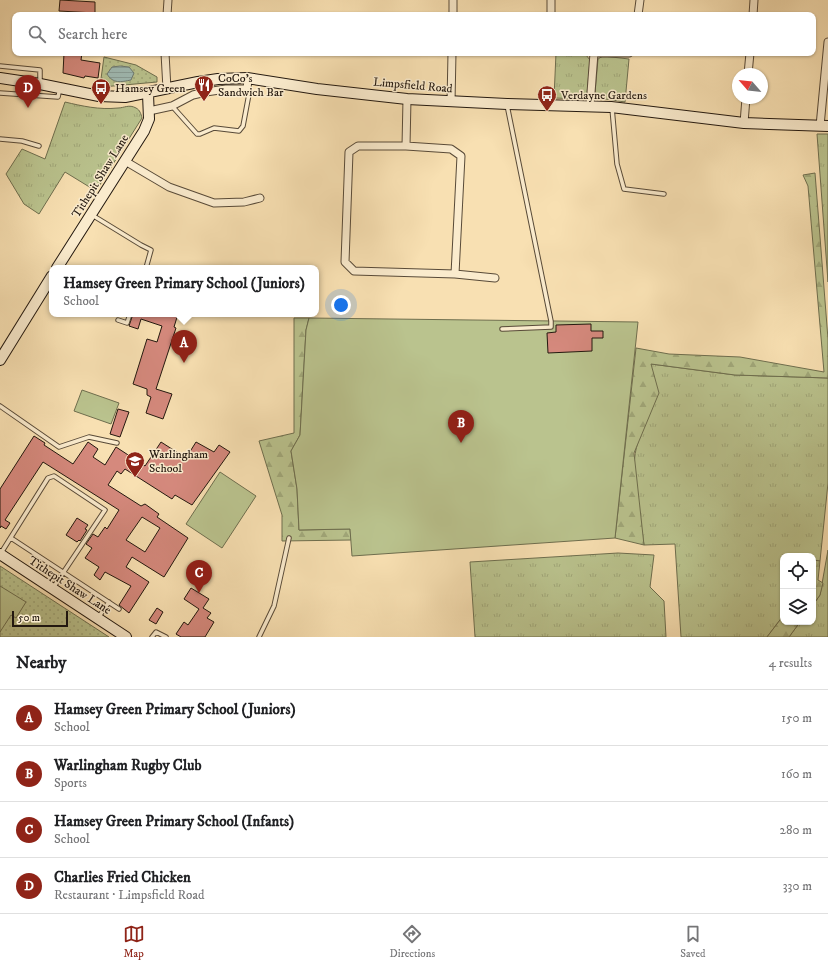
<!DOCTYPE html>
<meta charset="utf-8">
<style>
body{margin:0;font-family:"IM FELL DW Pica",serif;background:#f2f2f2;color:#202124}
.controls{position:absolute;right:12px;bottom:12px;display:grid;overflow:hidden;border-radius:8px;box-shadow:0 1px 3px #0004}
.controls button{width:36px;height:36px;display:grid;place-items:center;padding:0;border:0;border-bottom:1px solid #e0e0e0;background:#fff;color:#202124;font:20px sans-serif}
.compass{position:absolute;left:732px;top:68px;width:36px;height:36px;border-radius:50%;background:#fff;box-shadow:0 1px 3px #0004;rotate:298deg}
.scale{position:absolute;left:12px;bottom:10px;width:56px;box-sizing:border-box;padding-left:4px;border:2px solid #23180f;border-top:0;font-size:11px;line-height:14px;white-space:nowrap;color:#23180f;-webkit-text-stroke:3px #faebcd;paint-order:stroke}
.you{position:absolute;left:341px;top:305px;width:14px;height:14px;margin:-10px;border:3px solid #fff;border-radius:50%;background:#1a73e8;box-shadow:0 0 0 6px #1a73e833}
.badge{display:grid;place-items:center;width:26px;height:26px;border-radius:50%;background:#8f2418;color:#fff;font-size:13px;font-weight:700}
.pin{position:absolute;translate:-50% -33px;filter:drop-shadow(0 1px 2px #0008)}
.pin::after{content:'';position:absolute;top:21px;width:14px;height:12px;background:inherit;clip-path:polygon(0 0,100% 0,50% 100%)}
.popup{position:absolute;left:49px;top:265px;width:270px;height:52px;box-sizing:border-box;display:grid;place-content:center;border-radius:8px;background:#fff;filter:drop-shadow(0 1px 3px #0005);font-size:13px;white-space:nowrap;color:#757577}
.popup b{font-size:15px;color:#202124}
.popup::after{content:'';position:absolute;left:50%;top:100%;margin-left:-8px;border:8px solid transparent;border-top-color:#fff}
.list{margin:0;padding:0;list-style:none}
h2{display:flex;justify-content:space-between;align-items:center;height:52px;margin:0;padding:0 16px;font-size:17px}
h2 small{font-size:13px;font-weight:400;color:#757577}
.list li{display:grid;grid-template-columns:26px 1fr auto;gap:12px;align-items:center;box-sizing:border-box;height:56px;padding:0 16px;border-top:1px solid #e0e0e0}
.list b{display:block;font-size:15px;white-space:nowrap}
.list p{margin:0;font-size:13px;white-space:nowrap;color:#757577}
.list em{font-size:13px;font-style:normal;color:#757577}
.icon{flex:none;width:22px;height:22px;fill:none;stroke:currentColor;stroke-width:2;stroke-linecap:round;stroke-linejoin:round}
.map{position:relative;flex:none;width:828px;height:637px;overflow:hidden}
.search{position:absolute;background:#fff;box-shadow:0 1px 3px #0004;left:12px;right:12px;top:12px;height:44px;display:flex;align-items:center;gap:10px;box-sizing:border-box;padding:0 14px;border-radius:8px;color:#757577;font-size:15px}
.sheet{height:276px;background:#fff}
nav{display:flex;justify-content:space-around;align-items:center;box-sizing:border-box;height:56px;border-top:1px solid #e0e0e0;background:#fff;font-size:11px;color:#757577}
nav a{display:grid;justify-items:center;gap:2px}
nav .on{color:#8f2418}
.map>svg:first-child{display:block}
.grass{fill:url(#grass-tufts);stroke:#6e6e4e}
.forest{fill:url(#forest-firs);stroke:#6e6e4e}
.park{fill:url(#park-dots);stroke:#6e6e4e}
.pitch{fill:#bac38e;stroke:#6e6e4e}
.water{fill:url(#water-rules);stroke:#6e7a72}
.building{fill:#d5897d;stroke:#23180f;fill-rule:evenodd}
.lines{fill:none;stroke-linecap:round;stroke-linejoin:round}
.lane-casing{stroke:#584a38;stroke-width:5.5}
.street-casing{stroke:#584a38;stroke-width:9}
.secondary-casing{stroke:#23180f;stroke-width:12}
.lane{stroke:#faebcd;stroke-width:3.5}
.street{stroke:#faebcd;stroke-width:7}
.secondary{stroke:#faebcd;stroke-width:10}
.labels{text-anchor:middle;stroke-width:3;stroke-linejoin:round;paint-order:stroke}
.poi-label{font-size:12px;fill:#23180f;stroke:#faebcd;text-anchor:start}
.street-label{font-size:12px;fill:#23180f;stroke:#faebcd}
</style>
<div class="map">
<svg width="828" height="637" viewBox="0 0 828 637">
<defs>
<pattern id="grass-tufts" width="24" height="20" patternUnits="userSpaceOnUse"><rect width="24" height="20" fill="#bac38e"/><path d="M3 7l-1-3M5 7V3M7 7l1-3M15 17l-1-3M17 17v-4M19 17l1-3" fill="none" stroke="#a0a779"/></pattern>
<pattern id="forest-firs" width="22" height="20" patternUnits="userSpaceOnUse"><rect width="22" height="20" fill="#bac38e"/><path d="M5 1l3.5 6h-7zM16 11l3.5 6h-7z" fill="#a0a779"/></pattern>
<pattern id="park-dots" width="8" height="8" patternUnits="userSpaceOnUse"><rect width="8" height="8" fill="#bac38e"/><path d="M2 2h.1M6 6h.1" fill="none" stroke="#a0a779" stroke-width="1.8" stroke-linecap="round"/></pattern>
<pattern id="water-rules" width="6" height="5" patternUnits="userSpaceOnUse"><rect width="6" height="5" fill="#a0bbb4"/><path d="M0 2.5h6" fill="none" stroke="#8aa09a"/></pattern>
</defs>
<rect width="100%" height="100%" fill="#f8e0b2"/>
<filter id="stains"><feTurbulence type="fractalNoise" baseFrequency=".005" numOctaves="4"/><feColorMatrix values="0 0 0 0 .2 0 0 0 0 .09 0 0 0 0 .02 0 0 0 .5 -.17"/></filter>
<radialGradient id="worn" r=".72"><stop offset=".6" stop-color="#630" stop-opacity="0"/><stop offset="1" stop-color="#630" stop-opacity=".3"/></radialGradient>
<path class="grass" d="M556,53L586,55L590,60L587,94L583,99L554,98Z
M603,56L629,59L625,102L599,98L595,93L598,59Z
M65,102C82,106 99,110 118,108C124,108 129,104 136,108C140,110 141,114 142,118L96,191L65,172L39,214L24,204L6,174L22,149L45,159Z
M817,134H828V282Z
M651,364L735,375L828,378V483L820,561L813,560V556H783V616L767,637H681L675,544L644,545C640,515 628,471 638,442Z
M828,550V637H789L800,622H813V605L820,595Z
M618,553L654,555L650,587L664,601L666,637H475L470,562Z"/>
<path class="forest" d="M815,173L828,339V378L735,375L651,364L659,393L634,453L644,545L615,538L636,348L669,354L740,357L824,372L808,186L803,175Z
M294,318H309L306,330L300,435L291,451L297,489L299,530L350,529L351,540L282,541V515L259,441L294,433Z
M813,560L820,561L818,580L823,583L820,595L813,605Z
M783,616V622H800L789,637H767Z"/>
<path class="park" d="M104,57L136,65L157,77V82L102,87L100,86Z
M0,566L109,637H0Z"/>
<path class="pitch" d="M309,318L638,322L615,538L352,556L350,529L299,530L297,489L291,451L300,435L306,330Z
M82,390L119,403L111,424L74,411Z
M220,472L256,496L222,548L186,524Z
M0,586L26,602L16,618L11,615L0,632Z"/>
<path class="water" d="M120,66L129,67L134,73L131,80C121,82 113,84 107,74L112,67Z"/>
<path class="building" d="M60,0L95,2V13L59,11Z
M64,53H82L81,60L100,63L98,78L85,76L84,78L63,73Z
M133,314H178L174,327L176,328L156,389L172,394L163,419L146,413L151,397L147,395V389L133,384L147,339L157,342L162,326L141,319L138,329L129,326Z
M591,324V331H603V338H592V351L548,353L547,333L556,332V325Z
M118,409L129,412L120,437L110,434Z
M34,436L45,443L44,445L73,464L88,442L98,449L93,457L105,465L116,447L145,466L161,442L186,458L196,442L214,452L219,445L230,452L192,505L175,495L172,499L125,469L121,474L117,471L108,485L141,506L145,504L159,514L157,517L188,538L164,577L132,557L126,567L149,582L129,613L119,605L131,586L105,572L100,580L94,575L99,567L85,558L92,548L86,544L93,534L98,537L105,527L107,529L119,510L43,462L5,520L10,523L6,529L1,526L0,528V489ZM142,517L160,528L145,552L126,540Z
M77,518L88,525L85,529L87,530L80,541L79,540L77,542L66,535Z
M191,588L209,599L203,608L211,613L207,618L214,622L205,637H181L176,634L184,622L188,625L199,609L184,599Z
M157,608L163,612L156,624L149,620Z"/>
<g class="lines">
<defs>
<path id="lane" d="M0,66L40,70V82
M0,93L58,97L60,88
M172,106L197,134H200L214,128L239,131L243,126L249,94L247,89
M612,108L617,164L624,189L664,194
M0,139L22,141L39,146
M92,215L141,245L151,250L146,268
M118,320L127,323L130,314
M502,329L551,327V321L507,105
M0,406L59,447L89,437L117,443
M11,538L119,609
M1,553L48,478L54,476L105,510L53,588
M98,618L109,602
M152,637L156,632L166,637
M259,637L274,606L289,538"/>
<path id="street" d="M167,15L168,0
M453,15V0
M551,15V0
M638,15L640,0
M753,15L754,0
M165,53L167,89
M593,53H629
M748,74L750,53
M451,102L452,53
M590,106L594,53
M149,111L172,106L193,95L206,92L226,89H247L248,79
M744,123L746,98
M820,126L828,42
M406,146H358L349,152L345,262L354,271L455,274L461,156L451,149L406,146L407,99
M125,161L169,187L214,203L244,202L260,198
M455,274L495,278"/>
<path id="secondary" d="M0,78L40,84L99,96L125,97L198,82L218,79L247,78L317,89L407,99L507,104L611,107L744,123L828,126
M57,268L144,131L149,119L148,94
M0,360L52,276
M0,554L126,637"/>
</defs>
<use href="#lane" class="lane-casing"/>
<use href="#street" class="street-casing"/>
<use href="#secondary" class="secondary-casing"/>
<use href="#lane" class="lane"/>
<use href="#street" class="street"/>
<use href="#secondary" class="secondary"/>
</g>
<defs>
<symbol id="restaurant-pin" viewBox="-11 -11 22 30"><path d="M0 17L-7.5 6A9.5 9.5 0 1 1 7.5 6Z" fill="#8f2418" stroke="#faebcd"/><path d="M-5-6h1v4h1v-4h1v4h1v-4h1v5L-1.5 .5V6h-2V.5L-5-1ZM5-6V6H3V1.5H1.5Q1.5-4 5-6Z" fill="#fff"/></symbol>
<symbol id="bus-pin" viewBox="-11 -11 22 30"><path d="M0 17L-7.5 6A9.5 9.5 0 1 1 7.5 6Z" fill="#8f2418" stroke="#faebcd"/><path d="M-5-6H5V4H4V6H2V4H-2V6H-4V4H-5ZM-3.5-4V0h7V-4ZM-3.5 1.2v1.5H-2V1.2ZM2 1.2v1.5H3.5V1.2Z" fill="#fff"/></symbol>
<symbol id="school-pin" viewBox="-11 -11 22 30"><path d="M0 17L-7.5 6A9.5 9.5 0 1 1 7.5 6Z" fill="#8f2418" stroke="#faebcd"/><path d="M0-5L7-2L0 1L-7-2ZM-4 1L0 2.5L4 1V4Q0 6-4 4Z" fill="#fff"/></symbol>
</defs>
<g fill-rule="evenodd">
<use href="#restaurant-pin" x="193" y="74" width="22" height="30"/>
<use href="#bus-pin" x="90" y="77" width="22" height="30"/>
<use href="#bus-pin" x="536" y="84" width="22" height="30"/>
<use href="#school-pin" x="124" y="450" width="22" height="30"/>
</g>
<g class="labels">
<g class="poi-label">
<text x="218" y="82">CoCo's<tspan x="218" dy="14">Sandwich Bar</tspan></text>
<text x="115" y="92">Hamsey Green</text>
<text x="561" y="99">Verdayne Gardens</text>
<text x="149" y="458">Warlingham<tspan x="149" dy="14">School</tspan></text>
</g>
<g class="street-label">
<text transform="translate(413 85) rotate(5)" y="4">Limpsfield Road</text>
<text transform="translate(100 176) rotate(-58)" y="4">Tithepit Shaw Lane</text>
<text transform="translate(70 585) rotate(33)" y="4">Tithepit Shaw Lane</text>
</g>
</g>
<rect width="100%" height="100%" filter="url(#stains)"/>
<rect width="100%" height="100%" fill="url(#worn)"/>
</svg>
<div class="controls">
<button><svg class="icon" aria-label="locate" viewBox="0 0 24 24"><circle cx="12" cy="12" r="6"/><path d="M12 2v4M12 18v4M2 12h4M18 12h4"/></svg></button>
<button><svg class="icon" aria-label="layers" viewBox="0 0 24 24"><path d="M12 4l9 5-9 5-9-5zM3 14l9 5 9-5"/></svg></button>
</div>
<svg class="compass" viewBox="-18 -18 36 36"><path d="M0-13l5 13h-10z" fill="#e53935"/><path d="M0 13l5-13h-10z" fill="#757577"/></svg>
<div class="scale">50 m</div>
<div class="you"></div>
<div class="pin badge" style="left:184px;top:363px">A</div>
<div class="popup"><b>Hamsey Green Primary School (Juniors)</b>School</div>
<div class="pin badge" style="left:461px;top:443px">B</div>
<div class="pin badge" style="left:199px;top:593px">C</div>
<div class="pin badge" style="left:28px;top:108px">D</div>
<div class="search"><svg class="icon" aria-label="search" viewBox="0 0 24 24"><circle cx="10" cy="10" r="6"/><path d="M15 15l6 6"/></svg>Search here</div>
</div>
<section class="sheet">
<h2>Nearby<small>4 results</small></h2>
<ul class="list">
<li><span class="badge">A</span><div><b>Hamsey Green Primary School (Juniors)</b><p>School</p></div><em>150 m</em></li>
<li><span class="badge">B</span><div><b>Warlingham Rugby Club</b><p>Sports</p></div><em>160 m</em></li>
<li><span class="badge">C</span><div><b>Hamsey Green Primary School (Infants)</b><p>School</p></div><em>280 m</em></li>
<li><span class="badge">D</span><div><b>Charlies Fried Chicken</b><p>Restaurant · Limpsfield Road</p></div><em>330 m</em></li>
</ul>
</section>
<nav>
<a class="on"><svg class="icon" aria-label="map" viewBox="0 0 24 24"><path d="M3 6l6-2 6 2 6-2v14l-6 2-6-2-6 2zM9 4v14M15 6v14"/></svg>Map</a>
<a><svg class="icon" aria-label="directions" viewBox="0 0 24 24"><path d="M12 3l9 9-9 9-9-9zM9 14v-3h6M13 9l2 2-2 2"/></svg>Directions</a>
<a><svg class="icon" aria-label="saved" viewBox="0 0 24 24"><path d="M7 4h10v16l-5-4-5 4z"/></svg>Saved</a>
</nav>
